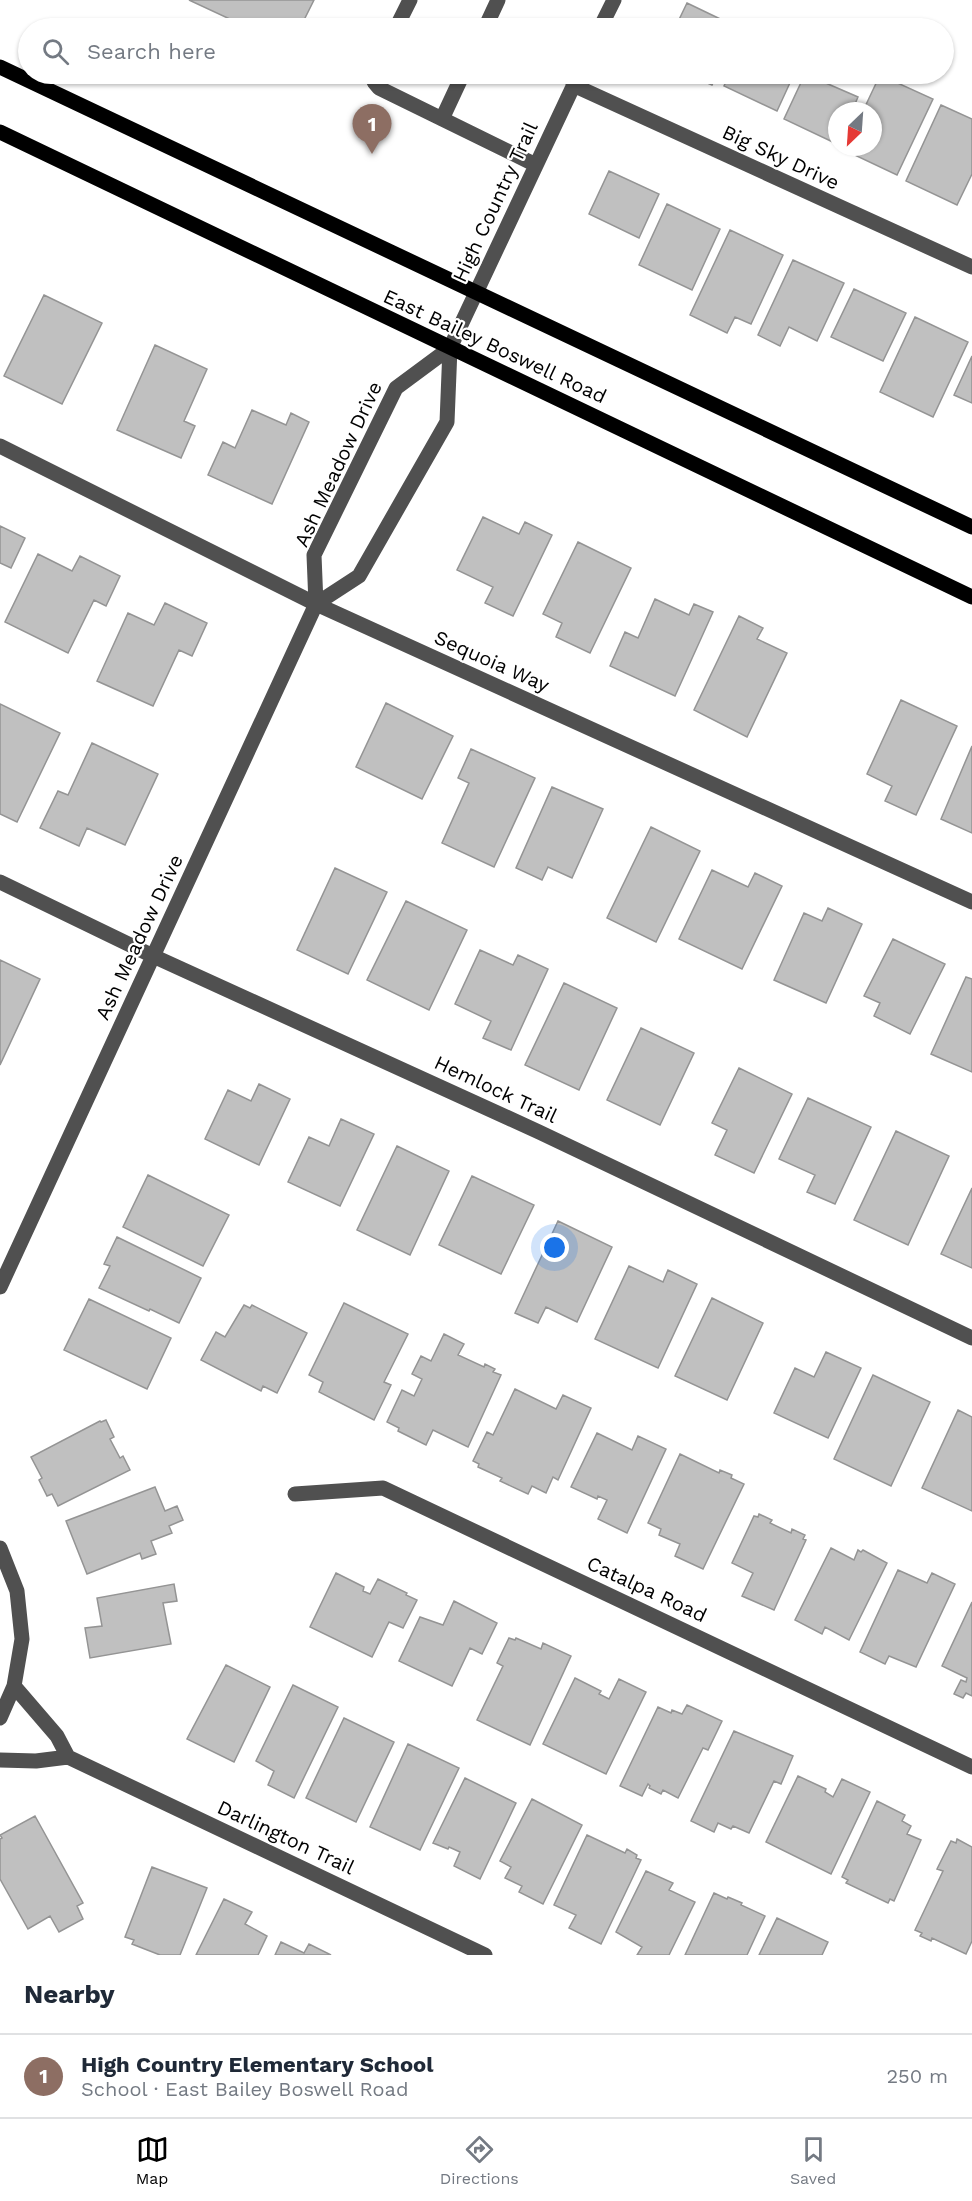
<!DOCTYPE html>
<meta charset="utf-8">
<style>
body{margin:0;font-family:"Work Sans",sans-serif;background:#f2f2f3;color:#1f2937}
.compass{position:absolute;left:828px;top:102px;width:54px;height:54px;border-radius:50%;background:#fff;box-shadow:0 2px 4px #0004;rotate:205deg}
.you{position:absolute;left:555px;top:1248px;width:21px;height:21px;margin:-15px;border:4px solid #fff;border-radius:50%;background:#1a73e8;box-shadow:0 0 0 9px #1a73e833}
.badge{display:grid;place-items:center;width:39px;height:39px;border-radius:50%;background:#000;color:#fff;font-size:20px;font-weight:700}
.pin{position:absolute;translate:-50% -50px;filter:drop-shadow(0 2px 3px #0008)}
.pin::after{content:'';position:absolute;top:32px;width:21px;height:18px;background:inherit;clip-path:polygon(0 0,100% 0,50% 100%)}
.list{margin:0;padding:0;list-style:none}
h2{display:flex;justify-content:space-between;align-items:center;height:78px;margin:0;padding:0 24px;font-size:26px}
h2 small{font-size:20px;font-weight:400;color:#747a83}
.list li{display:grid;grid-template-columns:39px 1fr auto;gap:18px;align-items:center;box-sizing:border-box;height:84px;padding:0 24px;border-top:2px solid #e0e1e3}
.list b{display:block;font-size:22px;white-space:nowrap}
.list p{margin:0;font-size:20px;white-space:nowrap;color:#747a83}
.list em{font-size:20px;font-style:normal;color:#747a83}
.icon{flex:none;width:33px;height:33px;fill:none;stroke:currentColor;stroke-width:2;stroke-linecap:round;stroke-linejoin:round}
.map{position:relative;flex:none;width:972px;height:1955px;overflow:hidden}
.search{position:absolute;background:#fff;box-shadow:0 2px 4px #0004;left:18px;right:18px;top:18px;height:66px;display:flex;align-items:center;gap:15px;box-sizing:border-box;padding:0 21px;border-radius:33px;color:#747a83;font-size:22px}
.sheet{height:162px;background:#fff}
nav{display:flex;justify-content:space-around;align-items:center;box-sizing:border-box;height:84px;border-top:2px solid #e0e1e3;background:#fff;font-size:16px;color:#747a83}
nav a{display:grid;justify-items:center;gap:3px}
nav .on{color:#000}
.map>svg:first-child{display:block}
.building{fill:#c0c0c0;stroke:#949494;stroke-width:1.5}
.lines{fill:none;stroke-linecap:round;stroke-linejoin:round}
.minor{stroke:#505050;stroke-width:15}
.major{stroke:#000;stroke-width:15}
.labels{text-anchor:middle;stroke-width:4.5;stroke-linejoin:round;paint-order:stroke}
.street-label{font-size:20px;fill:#000;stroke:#fff}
</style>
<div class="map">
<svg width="972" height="1955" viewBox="0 0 972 1955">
<rect width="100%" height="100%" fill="#fff"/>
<path class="building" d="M189,0H314L300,28H249Z
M687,3L739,28H675Z
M686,74H717L712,85Z
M730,74H794L777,111L724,86Z
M805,74L858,97L852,111H837V144L784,119Z
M880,75L933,99L897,175L844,150L846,147H873V111H863Z
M941,105L972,119V174L957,205L906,181Z
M609,171L659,194L639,238L589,214Z
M667,204L720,229L692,290L639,265Z
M730,230L783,255L751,324L735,317L727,333L690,315Z
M793,260L844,283L817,341L789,327L780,346L758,335Z
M854,289L906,313L883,361L831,337Z
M44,295L102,323L62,404L4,376Z
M915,317L968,342L933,417L880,392Z
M155,345L207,369L184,421L195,426L181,458L117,430Z
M972,356V403L954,395Z
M252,410L286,425L291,413L309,422L272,504L208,475L223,442L235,448Z
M483,517L519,534L525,522L552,535L513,616L485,603L493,587L457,570Z
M0,526L25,538L11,568L0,563Z
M578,542L631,568L590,653L556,637L562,623L543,614Z
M38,554L72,571L80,556L120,576L106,606L94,600L68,653L5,622Z
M655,599L689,615L694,604L713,612L675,696L610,666L625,632L638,638Z
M165,603L207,623L192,656L179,650L153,706L97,681L128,613L154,625Z
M739,616L763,628L757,639L787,653L747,737L694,710Z
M901,700L957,726L916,815L885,801L892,786L867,774Z
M386,703L453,736L422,799L356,767Z
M0,704L60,733L17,822L0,814Z
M92,743L158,774L125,845L87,828L79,846L40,828L58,791L68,795Z
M972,746V833L941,819Z
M471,749L535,778L494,867L442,843L469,783L458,778Z
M552,787L603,809L572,878L548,867L542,880L516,868Z
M651,827L700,851L656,942L607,918Z
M335,868L387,892L348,974L297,950Z
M712,870L748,887L755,873L782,886L742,969L679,939Z
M406,901L467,930L429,1010L367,980Z
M828,908L862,924L826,1003L774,980L804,913L822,921Z
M893,939L945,964L910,1034L874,1016L880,1003L864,996Z
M480,950L513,965L518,955L548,969L511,1050L483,1038L491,1021L455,1004Z
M0,960L40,979L0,1065Z
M966,977L972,979V1072L931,1054Z
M564,983L617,1008L579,1090L525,1065Z
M641,1028L694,1053L660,1125L607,1100Z
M739,1068L792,1094L754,1173L715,1155L727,1130L712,1123Z
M259,1084L290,1099L259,1165L205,1139L228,1090L251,1101Z
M808,1098L871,1127L835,1204L807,1192L815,1175L779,1159Z
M341,1119L374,1134L340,1206L288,1182L309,1137L329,1146Z
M896,1131L949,1156L908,1245L854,1220Z
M397,1146L449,1171L410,1255L357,1230Z
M148,1175L229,1215L203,1266L123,1227Z
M472,1176L534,1205L501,1274L439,1245Z
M972,1188V1268L941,1254Z
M558,1221L612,1247L577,1322L546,1307L538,1323L515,1313Z
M117,1237L201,1278L179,1323L150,1309L149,1311L99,1288L110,1266L104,1264Z
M629,1266L663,1282L668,1270L697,1284L658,1368L595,1339Z
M712,1298L763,1323L727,1400L675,1376Z
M89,1299L171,1338L147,1389L64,1350Z
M344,1303L408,1334L384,1382L391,1385L374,1420L319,1392L323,1382L309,1375Z
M244,1305L250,1308L252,1305L307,1333L277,1393L263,1386L261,1391L201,1360L216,1332L225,1337Z
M444,1334L464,1344L458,1355L484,1367L485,1364L495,1369L493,1372L501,1375L468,1447L433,1430L426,1445L398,1431L399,1428L387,1422L402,1390L414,1396L422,1379L412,1374L421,1356L431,1361Z
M826,1352L861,1368L828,1438L774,1413L795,1368L814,1377Z
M873,1375L930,1402L891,1486L834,1459Z
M515,1389L556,1409L563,1395L591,1408L558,1480L553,1477L546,1493L532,1486L528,1494L500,1481L502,1478L478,1467L479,1464L473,1461L487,1432L493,1435Z
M958,1410L972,1417V1511L922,1488Z
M106,1420L114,1437L110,1439L120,1458L123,1456L130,1470L58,1506L52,1494L47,1496L39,1480L42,1478L31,1457L100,1421L101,1422Z
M597,1433L632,1450L638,1436L666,1449L627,1533L598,1519L607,1500L598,1496L597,1499L571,1487Z
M680,1454L719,1473L720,1470L732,1475L731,1478L744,1484L703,1569L675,1556L680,1544L659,1535L661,1529L648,1523Z
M155,1487L165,1511L177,1506L183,1520L169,1526L172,1533L151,1541L156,1554L142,1559L140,1553L87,1574L66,1521Z
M759,1514L772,1520L770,1523L791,1533L792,1529L805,1535L803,1539L806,1540L774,1610L742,1596L753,1573L732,1563L754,1516L758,1517Z
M831,1548L854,1560L858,1550L861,1552L863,1550L887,1563L849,1640L825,1627L822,1634L795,1620Z
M898,1570L927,1583L932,1573L955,1584L916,1667L889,1656L885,1664L860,1652Z
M336,1573L364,1587L363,1591L370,1594L378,1579L407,1593L406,1595L417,1600L403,1628L389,1622L372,1657L310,1627Z
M174,1584L177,1601L163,1603L171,1644L90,1658L85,1628L102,1626L97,1598Z
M454,1601L497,1623L482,1654L470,1648L452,1686L399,1661L420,1617L443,1625Z
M972,1602V1696L966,1693L963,1698L954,1694L961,1680L966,1682L967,1678L942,1666Z
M509,1638L515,1640L516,1638L541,1649L543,1643L571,1656L530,1745L477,1720L503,1666L497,1663Z
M226,1665L270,1687L234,1762L187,1739Z
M575,1678L601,1691L599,1694L609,1699L619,1679L646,1692L606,1774L543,1744Z
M293,1685L338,1707L294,1798L268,1785L274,1771L256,1761Z
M687,1705L722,1721L708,1750L703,1748L678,1798L663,1790L661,1794L649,1788L650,1786L648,1784L642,1796L620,1786L658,1707L671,1713L672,1710L682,1714Z
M344,1718L394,1742L356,1822L306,1798Z
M734,1731L793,1756L781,1784L774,1781L749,1833L733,1826L731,1829L718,1823L714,1832L691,1821Z
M408,1744L459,1768L420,1850L370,1827Z
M798,1776L826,1789L825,1792L833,1797L842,1779L870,1792L831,1874L766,1842Z
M465,1778L516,1803L480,1879L454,1866L460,1852L449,1847L448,1849L433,1843Z
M532,1799L582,1825L543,1904L519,1892L522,1886L505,1878L511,1867L500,1861Z
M877,1801L905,1815L902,1821L911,1826L907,1834L921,1840L894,1901L890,1899L888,1903L846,1883L848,1880L842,1877Z
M35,1816L83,1903L77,1906L83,1919L59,1932L50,1916L28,1929L0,1879V1839L2,1838L0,1835Z
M587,1835L625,1853L627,1849L637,1855L636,1858L641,1860L601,1944L569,1928L576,1915L554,1905Z
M957,1839L972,1847V1941L966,1954L932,1938L931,1941L920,1936L922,1933L915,1930L943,1871L937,1869L951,1841L956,1843Z
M152,1867L207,1888L180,1955H160L132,1944L134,1940L125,1937Z
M646,1871L673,1883L669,1890L695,1902L669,1955H637L642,1947L616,1932Z
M714,1893L727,1899L728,1897L742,1903L741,1905L765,1916L747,1955H685Z
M224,1899L252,1912L245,1924L267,1936L258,1955H196Z
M777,1918L828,1942L822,1955H759Z
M281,1942L304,1953L309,1944L331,1955H275Z"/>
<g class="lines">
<path class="minor" d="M396,28L410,0
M485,28L498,0
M600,28L614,0
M375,74L374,82L379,88L536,165
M573,85L972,267
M442,119L463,74
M0,446L316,604L972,902
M316,604L359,576L447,422L450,348L579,74
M0,882L153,956L539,1132L972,1338
M0,1287L316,604L314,555L396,388L450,348
M295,1494L383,1488L972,1767
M0,1548L17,1591L22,1639L14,1686L0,1718
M14,1686L57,1736L68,1757
M0,1760L36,1761L68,1757L485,1955"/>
<path class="major" d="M0,67L972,527
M0,132L972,597"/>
</g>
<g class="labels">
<g class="street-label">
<text transform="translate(781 157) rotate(25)" y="7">Big Sky Drive</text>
<text transform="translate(495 202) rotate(-65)" y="7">High Country Trail</text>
<text transform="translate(495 346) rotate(25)" y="7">East Bailey Boswell Road</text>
<text transform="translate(338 464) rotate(-65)" y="7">Ash Meadow Drive</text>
<text transform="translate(492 661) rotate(24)" y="7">Sequoia Way</text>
<text transform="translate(139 937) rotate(-65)" y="7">Ash Meadow Drive</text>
<text transform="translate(496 1089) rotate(25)" y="7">Hemlock Trail</text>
<text transform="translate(647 1589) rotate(25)" y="7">Catalpa Road</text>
<text transform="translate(286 1837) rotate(25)" y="7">Darlington Trail</text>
</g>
</g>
</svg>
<svg class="compass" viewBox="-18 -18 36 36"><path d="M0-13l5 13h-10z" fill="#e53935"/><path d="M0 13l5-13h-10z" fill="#747a83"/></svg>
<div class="you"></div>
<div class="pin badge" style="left:372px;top:154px;background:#8d6e63">1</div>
<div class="search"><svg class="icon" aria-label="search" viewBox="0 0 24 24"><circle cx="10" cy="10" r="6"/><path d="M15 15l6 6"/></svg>Search here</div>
</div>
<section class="sheet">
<h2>Nearby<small></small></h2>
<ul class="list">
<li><span class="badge" style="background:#8d6e63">1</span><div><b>High Country Elementary School</b><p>School · East Bailey Boswell Road</p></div><em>250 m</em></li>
</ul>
</section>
<nav>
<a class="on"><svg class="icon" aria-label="map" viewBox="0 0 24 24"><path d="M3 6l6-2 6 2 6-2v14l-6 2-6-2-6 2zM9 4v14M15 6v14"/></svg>Map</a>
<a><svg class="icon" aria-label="directions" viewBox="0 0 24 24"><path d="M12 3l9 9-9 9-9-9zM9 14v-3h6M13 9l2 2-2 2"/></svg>Directions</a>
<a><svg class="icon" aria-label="saved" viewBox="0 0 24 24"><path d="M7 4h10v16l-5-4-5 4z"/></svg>Saved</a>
</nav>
